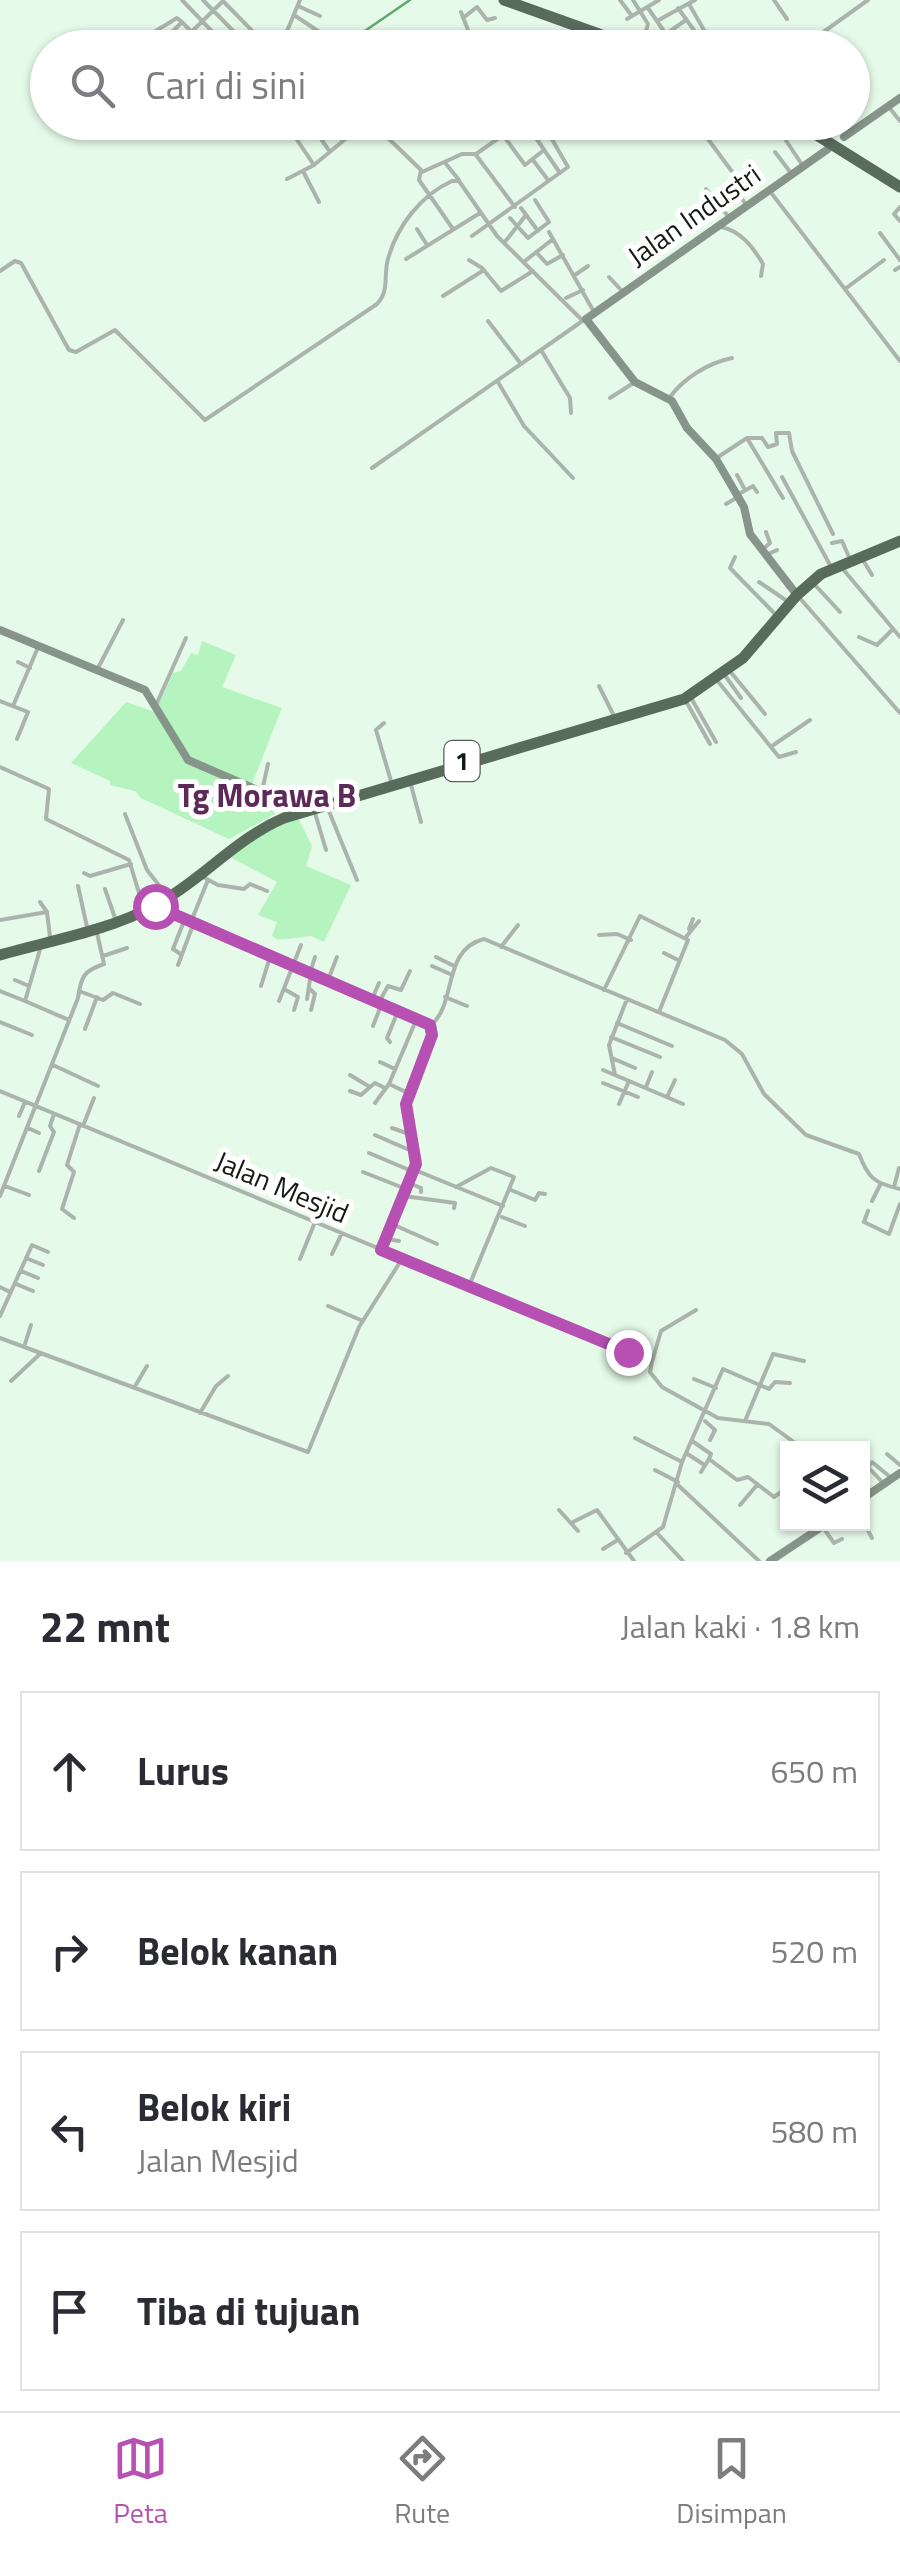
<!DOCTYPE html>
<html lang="id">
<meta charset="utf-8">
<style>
body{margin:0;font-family:"Titillium Web",sans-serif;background:#f2f2f3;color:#2b2b33}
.controls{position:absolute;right:30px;bottom:30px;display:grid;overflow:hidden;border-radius:0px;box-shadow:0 2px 8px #0004}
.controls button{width:90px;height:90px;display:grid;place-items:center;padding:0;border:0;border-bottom:2px solid #e1e1e2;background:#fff;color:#2b2b33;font:50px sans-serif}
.stop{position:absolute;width:30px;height:30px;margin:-22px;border:8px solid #b750b3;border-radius:50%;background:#fff}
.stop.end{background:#b750b3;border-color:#fff;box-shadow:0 2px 10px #0008}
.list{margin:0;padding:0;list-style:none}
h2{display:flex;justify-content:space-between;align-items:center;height:130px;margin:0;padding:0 40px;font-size:42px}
h2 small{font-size:32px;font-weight:400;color:#7c7c81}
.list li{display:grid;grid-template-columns:65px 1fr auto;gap:30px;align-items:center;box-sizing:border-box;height:160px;margin:0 20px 20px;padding:0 20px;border:2px solid #e1e1e2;border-radius:0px}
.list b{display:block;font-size:38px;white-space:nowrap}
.list p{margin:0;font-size:32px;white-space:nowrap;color:#7c7c81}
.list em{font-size:32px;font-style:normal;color:#7c7c81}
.icon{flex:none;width:55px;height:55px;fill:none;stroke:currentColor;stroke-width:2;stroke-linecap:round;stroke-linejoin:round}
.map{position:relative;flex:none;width:900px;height:1561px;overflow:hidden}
.search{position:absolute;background:#fff;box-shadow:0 2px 8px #0004;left:30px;right:30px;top:30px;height:110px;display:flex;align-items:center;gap:25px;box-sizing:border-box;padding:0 35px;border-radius:55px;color:#7c7c81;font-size:38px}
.sheet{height:850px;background:#fff}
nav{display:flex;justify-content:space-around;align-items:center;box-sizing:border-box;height:140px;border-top:2px solid #e1e1e2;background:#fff;font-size:28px;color:#7c7c81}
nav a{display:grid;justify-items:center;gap:5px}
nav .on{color:#b750b3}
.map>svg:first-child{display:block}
.green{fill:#b5f4bf}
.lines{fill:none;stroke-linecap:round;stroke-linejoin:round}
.stream{stroke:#64a670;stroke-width:2.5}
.street{stroke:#abb4ac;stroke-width:4}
.secondary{stroke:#879489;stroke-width:8}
.highway{stroke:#596b5b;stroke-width:11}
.route{stroke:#b750b3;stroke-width:12}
.labels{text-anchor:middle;stroke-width:10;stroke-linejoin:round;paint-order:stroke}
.shield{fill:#fff;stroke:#595f5a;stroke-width:2.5}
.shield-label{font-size:25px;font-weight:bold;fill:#121a14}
.street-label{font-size:28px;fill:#121a14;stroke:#fff}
.quarter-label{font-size:32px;font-weight:bold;fill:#5c2959;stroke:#fff}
</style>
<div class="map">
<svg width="900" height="1561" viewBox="0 0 900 1561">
<rect width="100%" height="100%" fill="#e5fae8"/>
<path class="green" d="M202,641L236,655L222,687L282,708L252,784L275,814L229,839L141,798L135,791L110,785V781L71,763L126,702L155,712L173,673L181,671L191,653L198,655Z
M297,816L312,846L306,866L351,885L324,942L311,936L278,940L272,936L277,922L258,915L277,882L226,855Z"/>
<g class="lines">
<path class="stream" d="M340,48L410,0
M231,133L244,122"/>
<path class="street" d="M182,0L228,48
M203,0L250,48
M620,0L632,16
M633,0L648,24L646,31
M774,0L787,19
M689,4L708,37
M298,6L320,16
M648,8L670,40
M678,8L696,33
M461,12L475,48
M294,15L318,31
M463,18L477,7L487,20L495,18
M627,19L659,0
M657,21L695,0
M287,31L300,0
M154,32L177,18L182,22
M666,34L686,20
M156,48L182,22L207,48
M175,48L223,1L269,48
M273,48L287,31L304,46
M801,48L868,0
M888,106L900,121
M285,122L314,165L355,131L387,137L421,170L419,180L453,229
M525,122L560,173
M713,122L705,135L736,177V189L746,205
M314,129L328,149
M503,135L525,165L544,150
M785,139L803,166
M775,152L791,173
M476,155L515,207
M533,160L548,180
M446,164L459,180
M422,172L462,154H476L522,122
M304,173L319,202
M287,179L314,165
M706,189L728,216
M769,190L900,361
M900,207L894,214L900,221
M521,208L538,231
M510,218L528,238L549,222L535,200
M721,227C741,231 753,247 763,264L761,276
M417,229L427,245
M549,232L594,312
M880,233L900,260
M472,236L568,167L542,122
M504,243L526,215
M536,252L547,264L563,255
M406,259L480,213
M469,260L482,268L501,291L533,271
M525,261L553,239
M895,270L900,267
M0,271L15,261L21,263L69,350L76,352L115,330L205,420L377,304C390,290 383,276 388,259C397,226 421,195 452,181H459L497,236L583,321
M575,275L588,266
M609,277L623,292
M845,289L884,260
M443,296L484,270
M566,298L583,290
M488,321L521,364
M541,350L570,398L571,413
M498,382L524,426L573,478
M670,397C684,378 708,363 732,358
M610,398L635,382
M747,438H762L768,447L777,444L776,433H789L792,451L833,534
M718,457L747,438L783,498
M372,468L581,322
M737,475L745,490
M782,477L830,565
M737,495L753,486L757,492
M726,504L738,497
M832,543L842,541L849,557
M762,550L770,543L766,532
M766,555L777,550
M735,557L730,568L776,615
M863,560L872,575
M842,568L900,637
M759,582L787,601
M815,585L840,612
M798,596L900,713
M859,637L877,645L893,629
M18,662L30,668
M97,670L123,620
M729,670L765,714
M724,674L741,698
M716,679L779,757L796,752
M599,686L615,718
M690,696L716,742
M0,701L28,712L17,739
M687,703L710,744
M156,705L186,638
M13,706L39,645
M384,723L376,730L391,781
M772,746L810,720
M0,767L49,789L46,819L129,860L143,906
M411,785L421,822
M262,791L268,764
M328,809L357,880
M315,813L326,850
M125,814L147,870L166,894
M84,873L90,876L131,864
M203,877L218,885L244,889L250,884L267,891
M78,886L87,927
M105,889L115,918
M40,902L47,912
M158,909L432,1026L407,1104L416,1164L381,1250
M0,920L47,912L50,937
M190,924L208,880
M689,929L693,919
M599,935L617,934L631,940
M686,937L699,921
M41,946L25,1001L69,1020
M501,947L518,925
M664,953L678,960
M182,955L173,949L184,921
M103,956L127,948
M436,957L454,966
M178,965L193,925
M432,966L450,974
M310,973L315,957
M15,980L29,986
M328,980L337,957
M261,986L270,957
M284,989L298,997L294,1010
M310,989L315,994L311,1010
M604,990L640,916L688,940L659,1012
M0,991L25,1001
M79,991L103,1000L113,993L140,1004
M445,997L467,1006
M307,999L311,973
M372,999L379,983
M627,999L609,1045L615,1075L683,1104
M279,1001L301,945
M379,1002L388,986L401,990L410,971
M0,1022L32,1035
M617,1023L672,1046
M431,1025C457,1004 442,949 484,939L725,1040L742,1054L764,1094L806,1135L859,1154C868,1177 873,1183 900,1189
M373,1026L382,1003
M85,1029L97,997
M611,1037L660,1057
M390,1042L387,1038L398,1011
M612,1058L635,1068
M380,1062L395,1069
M53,1065L98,1086
M603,1070L615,1075
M350,1075L370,1087L375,1083L385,1088
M603,1083L638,1097
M389,1084L410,1094
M646,1087L652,1072
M0,1091L652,1362L650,1372L662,1387L718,1418L769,1424L802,1448
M350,1091L361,1095L370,1087
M667,1097L675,1080
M375,1103L389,1084L417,1018
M619,1104L629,1081
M19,1116L25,1102
M83,1126L94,1098
M28,1128L39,1133
M392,1128L409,1134
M375,1135L414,1152
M369,1153L414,1172
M415,1170L503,1206
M39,1171L54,1132L50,1126L54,1114
M363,1172L406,1189
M409,1183L421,1188V1192
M5,1186L29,1195
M456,1187L491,1168L514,1177L469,1286
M894,1187L899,1168
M511,1190L535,1200L539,1193L545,1194
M0,1196L78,998C81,977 83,971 104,964L97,933
M404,1196L455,1203L454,1208
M872,1201L880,1185
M868,1211L864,1222L889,1234L900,1204
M502,1217L525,1226
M74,1218L62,1209L74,1172L67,1165L80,1124
M392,1224L437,1244
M386,1239L399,1241
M332,1254L342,1233
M26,1258L43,1265
M300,1259L315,1222
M21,1271L38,1278
M16,1284L33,1291
M0,1287L10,1292
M328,1306L363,1321
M0,1316L32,1245L48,1252
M0,1338L308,1452L359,1327L402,1259
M24,1347L31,1325
M652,1362L661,1331L696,1310
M694,1379L716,1388
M11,1381L41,1353
M134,1388L147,1366
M200,1413L216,1386L228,1376
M705,1421L715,1430L710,1440
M745,1421L773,1354L804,1361
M635,1438L682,1462
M692,1441L711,1454L709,1459
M686,1453L703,1464
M887,1454L900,1465
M868,1467L872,1462L889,1476
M868,1467L884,1484
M655,1470L678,1482
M701,1472L709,1459L737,1480L748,1477L774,1497L788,1487
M678,1485L759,1561
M740,1505L757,1485
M559,1510L578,1531
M862,1519L872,1538
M573,1522L597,1510L634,1561
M822,1526L834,1543L842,1539
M657,1533L683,1561
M603,1549L616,1541
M626,1553L663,1527L682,1462L723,1369L769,1389L775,1382L790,1383"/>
<path class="secondary" d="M844,137L900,98
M797,595L750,534L744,507L716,459L687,428L672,401L635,382L586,319L828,149
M0,630L145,690L188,760L299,808
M862,1499L900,1473
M770,1561L826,1524"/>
<path class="highway" d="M504,0L638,48
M796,122L900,187
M0,955C52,940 108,931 156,905C202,880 235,839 284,818L684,699L743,658L797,595L821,574L900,541"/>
</g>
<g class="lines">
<path class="route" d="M155,906L430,1025L432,1035L406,1104L416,1164L381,1250L628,1352"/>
</g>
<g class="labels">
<rect class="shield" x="444.5" y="741" width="35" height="40" rx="8"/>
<g class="shield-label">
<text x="462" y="770">1</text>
</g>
<g class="street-label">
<text transform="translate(694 215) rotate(-35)" y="10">Jalan Industri</text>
<text transform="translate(282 1187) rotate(23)" y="10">Jalan Mesjid</text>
</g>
<g class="quarter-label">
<text x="267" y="807">Tg Morawa B</text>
</g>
</g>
</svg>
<div class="controls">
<button><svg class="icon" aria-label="layers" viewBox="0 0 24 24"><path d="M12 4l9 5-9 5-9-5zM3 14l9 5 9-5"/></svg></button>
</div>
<div class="stop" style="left:155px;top:906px"></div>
<div class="stop end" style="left:628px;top:1352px"></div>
<div class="search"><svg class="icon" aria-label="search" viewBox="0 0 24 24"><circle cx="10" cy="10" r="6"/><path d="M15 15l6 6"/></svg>Cari di sini</div>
</div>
<section class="sheet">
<h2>22 mnt<small>Jalan kaki · 1.8 km</small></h2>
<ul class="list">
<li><svg class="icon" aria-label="ahead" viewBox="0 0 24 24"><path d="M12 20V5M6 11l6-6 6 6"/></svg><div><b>Lurus</b></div><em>650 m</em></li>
<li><svg class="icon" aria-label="right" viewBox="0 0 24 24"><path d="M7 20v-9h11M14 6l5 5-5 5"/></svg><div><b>Belok kanan</b></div><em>520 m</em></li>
<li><svg class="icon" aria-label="left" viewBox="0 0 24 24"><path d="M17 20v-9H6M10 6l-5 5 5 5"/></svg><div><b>Belok kiri</b><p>Jalan Mesjid</p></div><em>580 m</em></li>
<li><svg class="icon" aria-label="arrive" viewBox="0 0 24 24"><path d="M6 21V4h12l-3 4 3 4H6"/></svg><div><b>Tiba di tujuan</b></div></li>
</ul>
</section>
<nav>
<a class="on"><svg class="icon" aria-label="map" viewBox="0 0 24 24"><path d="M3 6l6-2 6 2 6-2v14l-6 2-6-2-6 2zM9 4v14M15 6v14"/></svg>Peta</a>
<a><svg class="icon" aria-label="directions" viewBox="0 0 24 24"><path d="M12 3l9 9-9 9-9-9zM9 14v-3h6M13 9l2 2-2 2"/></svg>Rute</a>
<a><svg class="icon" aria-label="saved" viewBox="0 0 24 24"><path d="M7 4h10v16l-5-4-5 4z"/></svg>Disimpan</a>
</nav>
